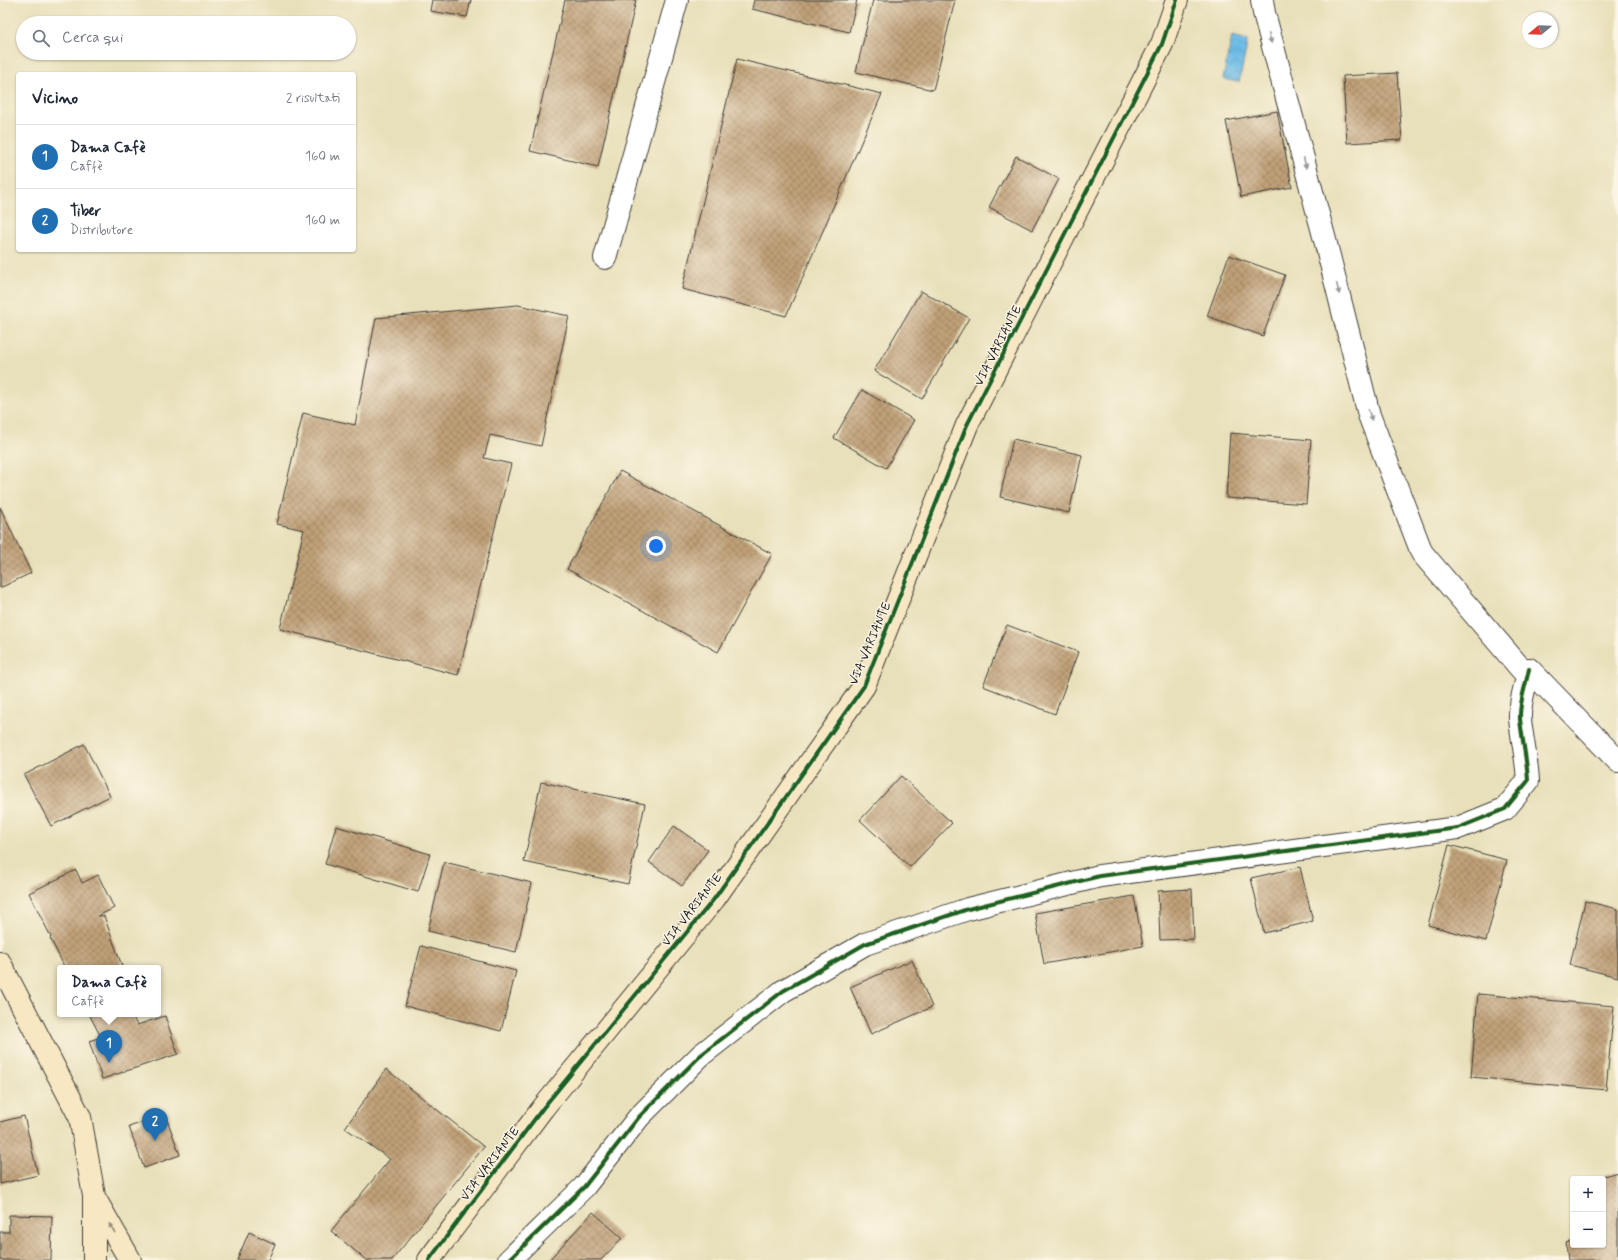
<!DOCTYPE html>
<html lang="it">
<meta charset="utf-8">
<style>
body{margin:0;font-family:Mynerve,sans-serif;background:#f6f6f7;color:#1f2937}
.controls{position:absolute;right:12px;bottom:12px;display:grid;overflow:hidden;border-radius:4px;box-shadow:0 1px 3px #0004}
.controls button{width:36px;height:36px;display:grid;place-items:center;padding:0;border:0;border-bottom:1px solid #e0e1e3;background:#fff;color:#1f2937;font:20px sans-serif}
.compass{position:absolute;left:1522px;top:12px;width:36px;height:36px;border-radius:50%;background:#fff;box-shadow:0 1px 3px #0004;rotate:251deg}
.you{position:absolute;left:656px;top:546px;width:14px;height:14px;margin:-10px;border:3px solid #fff;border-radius:50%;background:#1a73e8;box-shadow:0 0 0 6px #1a73e833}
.badge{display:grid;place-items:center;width:26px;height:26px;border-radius:50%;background:#1f6fb2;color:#fff;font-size:13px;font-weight:700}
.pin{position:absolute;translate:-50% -33px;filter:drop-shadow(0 1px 2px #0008)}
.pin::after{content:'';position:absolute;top:21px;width:14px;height:12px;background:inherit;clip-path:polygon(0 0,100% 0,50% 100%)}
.popup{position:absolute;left:57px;top:965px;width:104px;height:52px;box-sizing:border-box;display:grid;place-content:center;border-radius:4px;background:#fff;filter:drop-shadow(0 1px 3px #0005);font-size:13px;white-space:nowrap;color:#747a83}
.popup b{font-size:15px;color:#1f2937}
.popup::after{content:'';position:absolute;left:50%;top:100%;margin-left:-8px;border:8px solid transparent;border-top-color:#fff}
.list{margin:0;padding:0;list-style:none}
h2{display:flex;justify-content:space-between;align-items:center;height:52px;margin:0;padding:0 16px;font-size:17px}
h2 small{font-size:13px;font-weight:400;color:#747a83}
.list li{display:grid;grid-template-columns:26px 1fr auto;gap:12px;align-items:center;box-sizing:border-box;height:64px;padding:0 16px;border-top:1px solid #e0e1e3}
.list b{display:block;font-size:15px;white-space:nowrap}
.list p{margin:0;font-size:13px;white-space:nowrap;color:#747a83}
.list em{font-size:13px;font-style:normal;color:#747a83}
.icon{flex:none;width:22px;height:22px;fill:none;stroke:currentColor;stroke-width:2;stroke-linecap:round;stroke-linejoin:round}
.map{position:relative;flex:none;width:1618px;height:1260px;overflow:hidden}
.search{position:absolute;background:#fff;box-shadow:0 1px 3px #0004;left:16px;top:16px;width:340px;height:44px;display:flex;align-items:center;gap:10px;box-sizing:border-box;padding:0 14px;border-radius:22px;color:#747a83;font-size:15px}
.panel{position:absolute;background:#fff;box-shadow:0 1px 3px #0004;left:16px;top:72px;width:340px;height:180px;border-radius:4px}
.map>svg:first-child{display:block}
.water{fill:url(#water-waves);stroke:#446c81}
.building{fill:url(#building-cross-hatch)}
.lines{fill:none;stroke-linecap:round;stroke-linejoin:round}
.street-casing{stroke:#3b3934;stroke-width:24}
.secondary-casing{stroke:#3b3934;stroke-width:24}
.street{stroke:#fff;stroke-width:22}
.secondary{stroke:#f7e8c3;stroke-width:22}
.cycleway-casing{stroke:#fcf5e5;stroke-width:6}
.cycleway{stroke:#1b5e20;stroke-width:4}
.oneway{fill:#999}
.oneway2{fill:#948c78}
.labels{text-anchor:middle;stroke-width:3;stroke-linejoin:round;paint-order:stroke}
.street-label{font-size:13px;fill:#1c1c1c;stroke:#fcf5e5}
</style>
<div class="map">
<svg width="1618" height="1260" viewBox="0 0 1618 1260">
<defs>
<pattern id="water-waves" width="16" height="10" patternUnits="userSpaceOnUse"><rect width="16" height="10" fill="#6bbbe6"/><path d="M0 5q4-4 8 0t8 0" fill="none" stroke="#5ca0c5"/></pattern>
<pattern id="building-cross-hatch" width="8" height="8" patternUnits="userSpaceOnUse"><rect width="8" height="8" fill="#c0a078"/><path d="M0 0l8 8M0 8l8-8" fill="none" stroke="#9b8262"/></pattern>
</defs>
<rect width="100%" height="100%" fill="#fcf5e5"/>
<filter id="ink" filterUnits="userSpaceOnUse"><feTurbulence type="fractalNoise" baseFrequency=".025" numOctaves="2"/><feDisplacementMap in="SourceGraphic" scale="8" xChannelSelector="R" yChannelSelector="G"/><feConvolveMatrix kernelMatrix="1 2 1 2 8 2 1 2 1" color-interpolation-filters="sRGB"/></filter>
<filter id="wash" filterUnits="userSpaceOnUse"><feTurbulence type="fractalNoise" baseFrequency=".012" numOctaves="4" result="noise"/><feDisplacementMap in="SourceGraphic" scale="16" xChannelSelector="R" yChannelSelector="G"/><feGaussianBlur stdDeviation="0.9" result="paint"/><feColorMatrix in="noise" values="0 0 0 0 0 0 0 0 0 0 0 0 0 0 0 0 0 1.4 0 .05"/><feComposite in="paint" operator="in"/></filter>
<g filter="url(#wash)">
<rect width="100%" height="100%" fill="#e8e0ba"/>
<path class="water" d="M1232,36L1248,40L1239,82L1223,79Z"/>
<g id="blocks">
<path class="building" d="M432,0H471L467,17L430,11Z
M565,0H636L598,167L530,151Z
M754,0H857L849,32L752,9Z
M873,0H955L933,90L856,72Z
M737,59L882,94L786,316L682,289Z
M1397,73L1402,140L1347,143L1343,76Z
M1277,111L1292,187L1241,197L1226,121Z
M1016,156L1059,179L1032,230L989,207Z
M1229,255L1285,275L1263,336L1207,316Z
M921,291L969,318L922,399L874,371Z
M518,305L569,316L541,446L490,435L484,458L511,464L458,675L280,629L304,530L277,524L303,413L355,425L376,318Z
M862,390L914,420L886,468L834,438Z
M1230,433L1311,440L1306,504L1226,498Z
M1013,439L1082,455L1069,513L1000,497Z
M620,471L772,554L718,652L567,569Z
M0,507L31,573L0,588Z
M1007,625L1078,652L1055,714L983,686Z
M84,744L110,796L51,826L24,775Z
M901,776L952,823L910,867L860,820Z
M541,782L645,804L628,884L524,862Z
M336,826L430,854L418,892L325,864Z
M674,826L708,850L682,886L649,862Z
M1449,845L1507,860L1486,941L1428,925Z
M444,862L532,883L516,952L428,931Z
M1300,867L1313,921L1264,933L1251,878Z
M76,870L82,883L98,875L114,908L98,916H104L122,966L116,968H65L50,938L51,937L29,893Z
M1192,889L1194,939L1160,940L1158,891Z
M1134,896L1143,946L1044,964L1035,913Z
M1585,901L1618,909V977L1570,965Z
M421,946L516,971L501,1031L405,1006Z
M912,960L932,1007L871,1034L850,987Z
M1478,994L1614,1006L1606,1090L1471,1077Z
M89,1014H131L137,1025L165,1016L178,1054L102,1079L89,1041L101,1037Z
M386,1069L484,1147L392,1260H366L331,1231L390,1159L345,1128Z
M165,1114L180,1155L144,1168L129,1127Z
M24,1116L38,1175L0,1184V1122Z
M1618,1172V1260H1568L1566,1243L1573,1241V1245H1603V1179H1593Z
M593,1212L622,1238L601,1260H549Z
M9,1215L52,1216L51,1260H0V1232H9Z
M249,1232L275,1244L268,1260H237Z"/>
</g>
</g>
<g filter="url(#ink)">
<use href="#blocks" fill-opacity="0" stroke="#3b3934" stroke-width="1"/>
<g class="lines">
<defs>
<path id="street" d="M1262,0L1264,13L1325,240L1369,415L1422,553L1522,670L1529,669L1618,761
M605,258L677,0
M509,1260L584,1187L639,1117L701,1055L783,991L865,944L968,909L1100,876L1458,828L1505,809L1528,781C1527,760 1522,739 1520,719C1519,702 1526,685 1529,669"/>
<path id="secondary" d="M0,963L80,1117L94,1196V1260
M94,1197L130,1260
M429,1260L543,1108L714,899L864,686L967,425L1162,44L1177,0"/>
</defs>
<use href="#street" class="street-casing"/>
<use href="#secondary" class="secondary-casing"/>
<use href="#street" class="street"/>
<use href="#secondary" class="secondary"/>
<defs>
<path id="cycleway" d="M429,1260L543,1108L714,899L864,686L967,425L1162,44L1177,0
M509,1260L584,1187L639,1117L701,1055L783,991L865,944L968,909L1100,876L1458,828L1505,809L1528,781C1527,760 1522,739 1520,719C1519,702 1526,685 1529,669"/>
</defs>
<use href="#cycleway" class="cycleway-casing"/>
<use href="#cycleway" class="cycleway"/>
</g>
<defs><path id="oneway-solid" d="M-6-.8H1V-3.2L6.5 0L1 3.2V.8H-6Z"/></defs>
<g class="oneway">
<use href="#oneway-solid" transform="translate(1270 38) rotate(75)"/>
<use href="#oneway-solid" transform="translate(1305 163) rotate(75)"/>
<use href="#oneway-solid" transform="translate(1338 289) rotate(76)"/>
<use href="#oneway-solid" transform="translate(1370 415) rotate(72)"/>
</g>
<use class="oneway2" href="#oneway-solid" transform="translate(112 1228) rotate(-120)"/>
</g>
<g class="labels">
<g class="street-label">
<text transform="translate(997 345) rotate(-63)" y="5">VIA VARIANTE</text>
<text transform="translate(869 643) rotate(-67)" y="5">VIA VARIANTE</text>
<text transform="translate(691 909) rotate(-52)" y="5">VIA VARIANTE</text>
<text transform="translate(489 1163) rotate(-53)" y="5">VIA VARIANTE</text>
</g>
</g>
</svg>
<div class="controls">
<button>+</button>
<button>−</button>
</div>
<svg class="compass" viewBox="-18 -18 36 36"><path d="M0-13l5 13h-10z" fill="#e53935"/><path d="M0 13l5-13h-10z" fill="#747a83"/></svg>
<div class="you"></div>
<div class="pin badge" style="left:109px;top:1063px">1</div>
<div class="popup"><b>Dama Cafè</b>Caffè</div>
<div class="pin badge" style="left:155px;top:1141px">2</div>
<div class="search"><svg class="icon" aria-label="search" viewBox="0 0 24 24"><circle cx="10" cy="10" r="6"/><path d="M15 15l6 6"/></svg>Cerca qui</div>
<section class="panel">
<h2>Vicino<small>2 risultati</small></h2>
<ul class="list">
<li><span class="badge">1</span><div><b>Dama Cafè</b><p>Caffè</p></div><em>160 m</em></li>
<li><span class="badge">2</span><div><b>Tiber</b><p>Distributore</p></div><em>160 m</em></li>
</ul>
</section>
</div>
